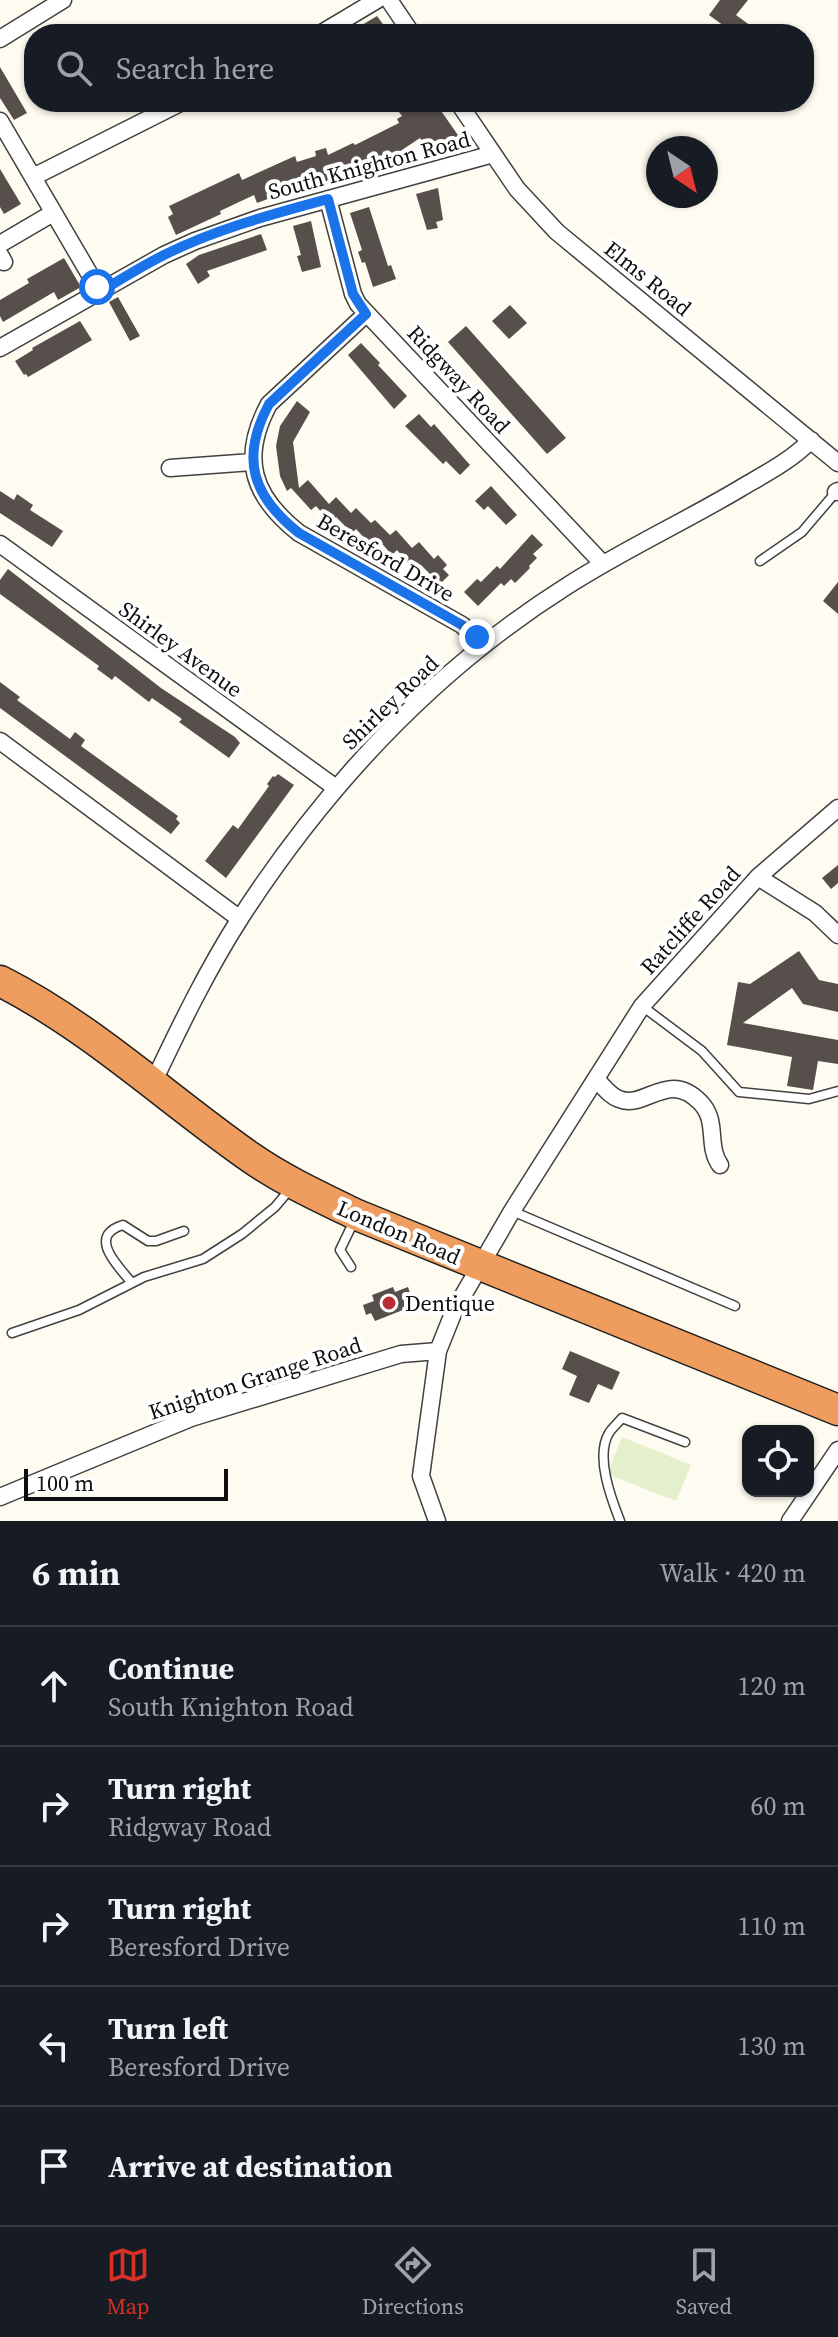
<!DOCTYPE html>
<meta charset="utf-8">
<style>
body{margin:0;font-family:"Source Serif 4",serif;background:#242831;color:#f1f3f6}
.controls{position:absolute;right:24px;bottom:24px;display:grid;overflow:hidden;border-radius:16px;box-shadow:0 2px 6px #0004}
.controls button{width:72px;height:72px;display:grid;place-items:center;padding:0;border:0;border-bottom:2px solid #363941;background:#171b24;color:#f1f3f6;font:40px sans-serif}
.compass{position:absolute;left:646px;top:136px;width:72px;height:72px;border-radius:50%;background:#171b24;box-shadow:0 2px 6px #0004;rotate:145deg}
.scale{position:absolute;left:24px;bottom:20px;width:204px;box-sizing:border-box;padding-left:8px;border:4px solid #0e0e0e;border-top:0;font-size:22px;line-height:28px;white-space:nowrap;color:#0e0e0e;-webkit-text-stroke:6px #fff;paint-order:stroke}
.stop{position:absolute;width:24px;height:24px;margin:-18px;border:6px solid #1a73e8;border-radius:50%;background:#fff}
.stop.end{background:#1a73e8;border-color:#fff;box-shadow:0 2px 8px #0008}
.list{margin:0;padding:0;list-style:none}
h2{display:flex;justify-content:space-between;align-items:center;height:104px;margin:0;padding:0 32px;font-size:34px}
h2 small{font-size:26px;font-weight:400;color:#9ea1a6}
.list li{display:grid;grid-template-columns:52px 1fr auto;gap:24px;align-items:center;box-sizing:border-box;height:120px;padding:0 32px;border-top:2px solid #363941}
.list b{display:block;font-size:30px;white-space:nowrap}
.list p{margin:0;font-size:26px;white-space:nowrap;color:#9ea1a6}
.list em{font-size:26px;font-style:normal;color:#9ea1a6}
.icon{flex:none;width:44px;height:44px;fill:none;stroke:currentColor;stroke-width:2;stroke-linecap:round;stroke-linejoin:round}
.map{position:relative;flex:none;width:838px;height:1521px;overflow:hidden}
.search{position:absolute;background:#171b24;box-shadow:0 2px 6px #0004;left:24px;right:24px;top:24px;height:88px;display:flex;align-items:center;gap:20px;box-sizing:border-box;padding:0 28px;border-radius:32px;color:#9ea1a6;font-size:30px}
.sheet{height:704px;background:#171b24}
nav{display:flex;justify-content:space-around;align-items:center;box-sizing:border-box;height:112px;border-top:2px solid #363941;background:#171b24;font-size:22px;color:#9ea1a6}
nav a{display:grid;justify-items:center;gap:4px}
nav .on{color:#d93025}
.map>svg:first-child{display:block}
.pitch{fill:#e4efcc}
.building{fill:#574f4b}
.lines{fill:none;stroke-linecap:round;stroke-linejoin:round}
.lane-casing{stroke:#414141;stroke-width:11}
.street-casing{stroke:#414141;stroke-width:19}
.highway-casing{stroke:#1f1f1f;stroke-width:33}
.lane{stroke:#fff;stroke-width:8}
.street{stroke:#fff;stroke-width:16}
.highway{stroke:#ee9d5e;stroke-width:30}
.route{stroke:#1a73e8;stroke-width:10}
.poi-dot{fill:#b92b35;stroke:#fff;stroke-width:3}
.labels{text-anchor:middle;stroke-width:8;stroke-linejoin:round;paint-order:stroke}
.street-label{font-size:22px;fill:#0e0e0e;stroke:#fff}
.poi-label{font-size:22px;fill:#0e0e0e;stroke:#fff;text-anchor:start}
</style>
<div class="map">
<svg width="838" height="1521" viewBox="0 0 838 1521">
<rect width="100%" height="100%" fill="#fefbf0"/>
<path class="pitch" d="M622,1437L691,1465L676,1501L607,1474Z"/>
<path class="building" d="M720,0H748L736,15L762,34H735L709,15Z
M377,16L390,34H368L362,25Z
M0,67L27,113L14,120L0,98Z
M414,102H435L462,141L434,158L420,138L396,154L398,158L353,179L352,177L320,185L319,180L257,203L254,195L220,211L221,214L176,235L168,217L173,214L169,206L239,173L242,180L295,156L297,162L316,156L315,151L326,148L328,155L353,143L355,145L399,123L397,119L402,116L399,112Z
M0,169L21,204L4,214L0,207Z
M438,188L443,220L436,222L438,228L427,230L416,194Z
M369,207L388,266L391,265L396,279L373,287L365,262L362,263L358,252L362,250L350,213Z
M311,221L321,267L302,272L297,256L301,255L293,226Z
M261,234L267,250L207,271L210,276L198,284L186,264L199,255Z
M64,258L81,287L58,300L54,292L3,322L0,316V300L29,283L27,279Z
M118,297L140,336L130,341L109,302Z
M510,305L527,323L509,339L492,321Z
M80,321L92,340L28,377L26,374L24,375L15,361L33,350L32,348Z
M466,326L566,438L547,454L448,342Z
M361,343L380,363L378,365L407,396L394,409L348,355Z
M297,401L310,412L293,442L299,488L308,480L329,504L336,497L351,513L356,508L371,523L375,520L390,535L396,530L412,548L419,542L434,559L438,555L447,565L443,569L449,575L440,584L421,565L415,571L397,550L392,555L377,538L370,544L356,529L352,533L336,517L330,522L316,506L311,510L291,488L287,491L280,476L276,446L280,426Z
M419,414L431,427L434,424L470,465L460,475L446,461L443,464L405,426Z
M491,486L517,515L506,525L488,506L484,510L475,501Z
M0,491L14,500L17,494L33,505L30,510L63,531L52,547L0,513Z
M532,534L543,545L533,554L537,558L529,566L530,568L515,583L511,579L504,586L501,583L478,606L464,592L477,579L481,582L497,566L500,569Z
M8,569L161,688L235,737L240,743L229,758L179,722L182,719L152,698L149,702L115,676L112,680L97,669L99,666L0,594V580Z
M838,582V614L823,601Z
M0,682L20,697L17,700L70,739L75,732L85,740L81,746L178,816L176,819L180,823L171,834L0,708Z
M278,774L294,785L226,878L205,861L233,825L238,829L269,786L267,784L273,776L275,777Z
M838,865V883L831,889L822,878Z
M799,951L819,980L838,984V1012L803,1004L792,988L743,1023L838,1040V1064L818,1061L813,1090L787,1086L792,1057L727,1045L738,982L750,984Z
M393,1287L395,1292L408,1287L413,1302L406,1304L408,1308L375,1321L371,1313L366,1315L363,1305L374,1301L372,1295Z
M570,1351L620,1372L612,1390L598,1384L589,1403L569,1395L577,1376L562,1369Z"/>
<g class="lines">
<defs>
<path id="lane" d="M760,561L802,532L836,492
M642,1006L702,1051L739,1092L809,1099L838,1091
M512,1211L735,1306
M351,1267L340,1250L355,1219
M132,1283C119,1267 86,1236 123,1225L148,1241H156L184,1231
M12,1333L79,1310L144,1277L203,1259L242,1234L275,1207L291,1188
M620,1521C611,1498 595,1456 609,1433C612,1428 618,1423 622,1418L685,1442"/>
<path id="street" d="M389,0L412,34
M320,34L377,0
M0,39L63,0
M458,102L517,189L557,232L838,463
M0,121L100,292
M33,177L182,102
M328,199L353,294L358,304L603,564
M0,244L53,213
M0,255L4,262
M366,314L269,404C240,458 252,496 299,533L462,625L483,645
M0,348L164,255L195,241L260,218L493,154
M170,468L252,462
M836,492L838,491
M0,544L336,788
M0,741L240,919
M758,877L815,913L838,935
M596,1079C603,1086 610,1096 619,1099C645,1110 668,1069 700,1102C719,1121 706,1145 720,1165
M153,1083C180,1026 207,970 241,917C326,786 434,670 567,586C623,550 684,522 741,488C765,474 792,460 811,440
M0,1497L191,1418L401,1354L438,1351
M437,1521L421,1476L438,1351L454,1311L512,1211L642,1006L758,877L838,808
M790,1521L838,1450"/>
<path id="highway" d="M0,981C91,1027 167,1099 250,1157C283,1180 320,1197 357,1215L838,1410"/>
</defs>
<use href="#lane" class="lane-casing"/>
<use href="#street" class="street-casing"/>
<use href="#highway" class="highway-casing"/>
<use href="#lane" class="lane"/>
<use href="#street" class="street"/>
<use href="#highway" class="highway"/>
</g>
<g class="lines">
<path class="route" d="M97,287L100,292C121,279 142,266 164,255C216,229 273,214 328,199L353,294L366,314L269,404C240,458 252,496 299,533L462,625L477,637"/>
</g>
<circle class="poi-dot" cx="389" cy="1303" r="8"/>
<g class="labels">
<g class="street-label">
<text transform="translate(369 165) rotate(-15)" y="8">South Knighton Road</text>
<text transform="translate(648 278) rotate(39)" y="8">Elms Road</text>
<text transform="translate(459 379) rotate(47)" y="8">Ridgway Road</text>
<text transform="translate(386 557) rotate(30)" y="8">Beresford Drive</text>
<text transform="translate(181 649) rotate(36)" y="8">Shirley Avenue</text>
<text transform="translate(390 702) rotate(-44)" y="8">Shirley Road</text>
<text transform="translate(690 920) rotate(-48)" y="8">Ratcliffe Road</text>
<text transform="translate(399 1232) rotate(23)" y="8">London Road</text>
<text transform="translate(255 1378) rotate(-18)" y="8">Knighton Grange Road</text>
</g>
<g class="poi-label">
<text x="405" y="1311">Dentique</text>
</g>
</g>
</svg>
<div class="controls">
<button><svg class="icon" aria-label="locate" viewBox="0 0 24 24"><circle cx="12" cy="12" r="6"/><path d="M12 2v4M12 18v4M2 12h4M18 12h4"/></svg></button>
</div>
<svg class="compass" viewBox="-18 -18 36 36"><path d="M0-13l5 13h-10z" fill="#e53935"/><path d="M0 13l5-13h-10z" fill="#9ea1a6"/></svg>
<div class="scale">100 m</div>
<div class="stop" style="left:97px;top:287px"></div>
<div class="stop end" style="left:477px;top:637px"></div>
<div class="search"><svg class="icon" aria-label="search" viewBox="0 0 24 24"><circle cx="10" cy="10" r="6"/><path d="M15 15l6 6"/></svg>Search here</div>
</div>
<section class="sheet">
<h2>6 min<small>Walk · 420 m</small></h2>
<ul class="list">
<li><svg class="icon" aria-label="ahead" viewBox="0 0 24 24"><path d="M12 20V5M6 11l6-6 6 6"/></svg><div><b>Continue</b><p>South Knighton Road</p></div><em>120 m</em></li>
<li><svg class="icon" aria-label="right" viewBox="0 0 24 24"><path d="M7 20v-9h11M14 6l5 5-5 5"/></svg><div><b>Turn right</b><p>Ridgway Road</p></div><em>60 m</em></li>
<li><svg class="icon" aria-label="right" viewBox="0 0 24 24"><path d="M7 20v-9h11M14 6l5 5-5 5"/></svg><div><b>Turn right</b><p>Beresford Drive</p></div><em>110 m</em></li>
<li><svg class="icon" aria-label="left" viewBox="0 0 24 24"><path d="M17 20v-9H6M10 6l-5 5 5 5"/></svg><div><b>Turn left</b><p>Beresford Drive</p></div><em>130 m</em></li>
<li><svg class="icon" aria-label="arrive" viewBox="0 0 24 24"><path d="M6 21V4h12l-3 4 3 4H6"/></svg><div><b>Arrive at destination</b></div></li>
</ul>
</section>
<nav>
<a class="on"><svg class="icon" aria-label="map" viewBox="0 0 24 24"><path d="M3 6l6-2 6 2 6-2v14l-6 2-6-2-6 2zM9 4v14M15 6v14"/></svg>Map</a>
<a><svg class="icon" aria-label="directions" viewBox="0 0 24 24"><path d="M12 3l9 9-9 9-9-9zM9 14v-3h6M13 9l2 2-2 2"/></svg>Directions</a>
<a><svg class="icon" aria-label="saved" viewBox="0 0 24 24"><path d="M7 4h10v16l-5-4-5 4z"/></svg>Saved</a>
</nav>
